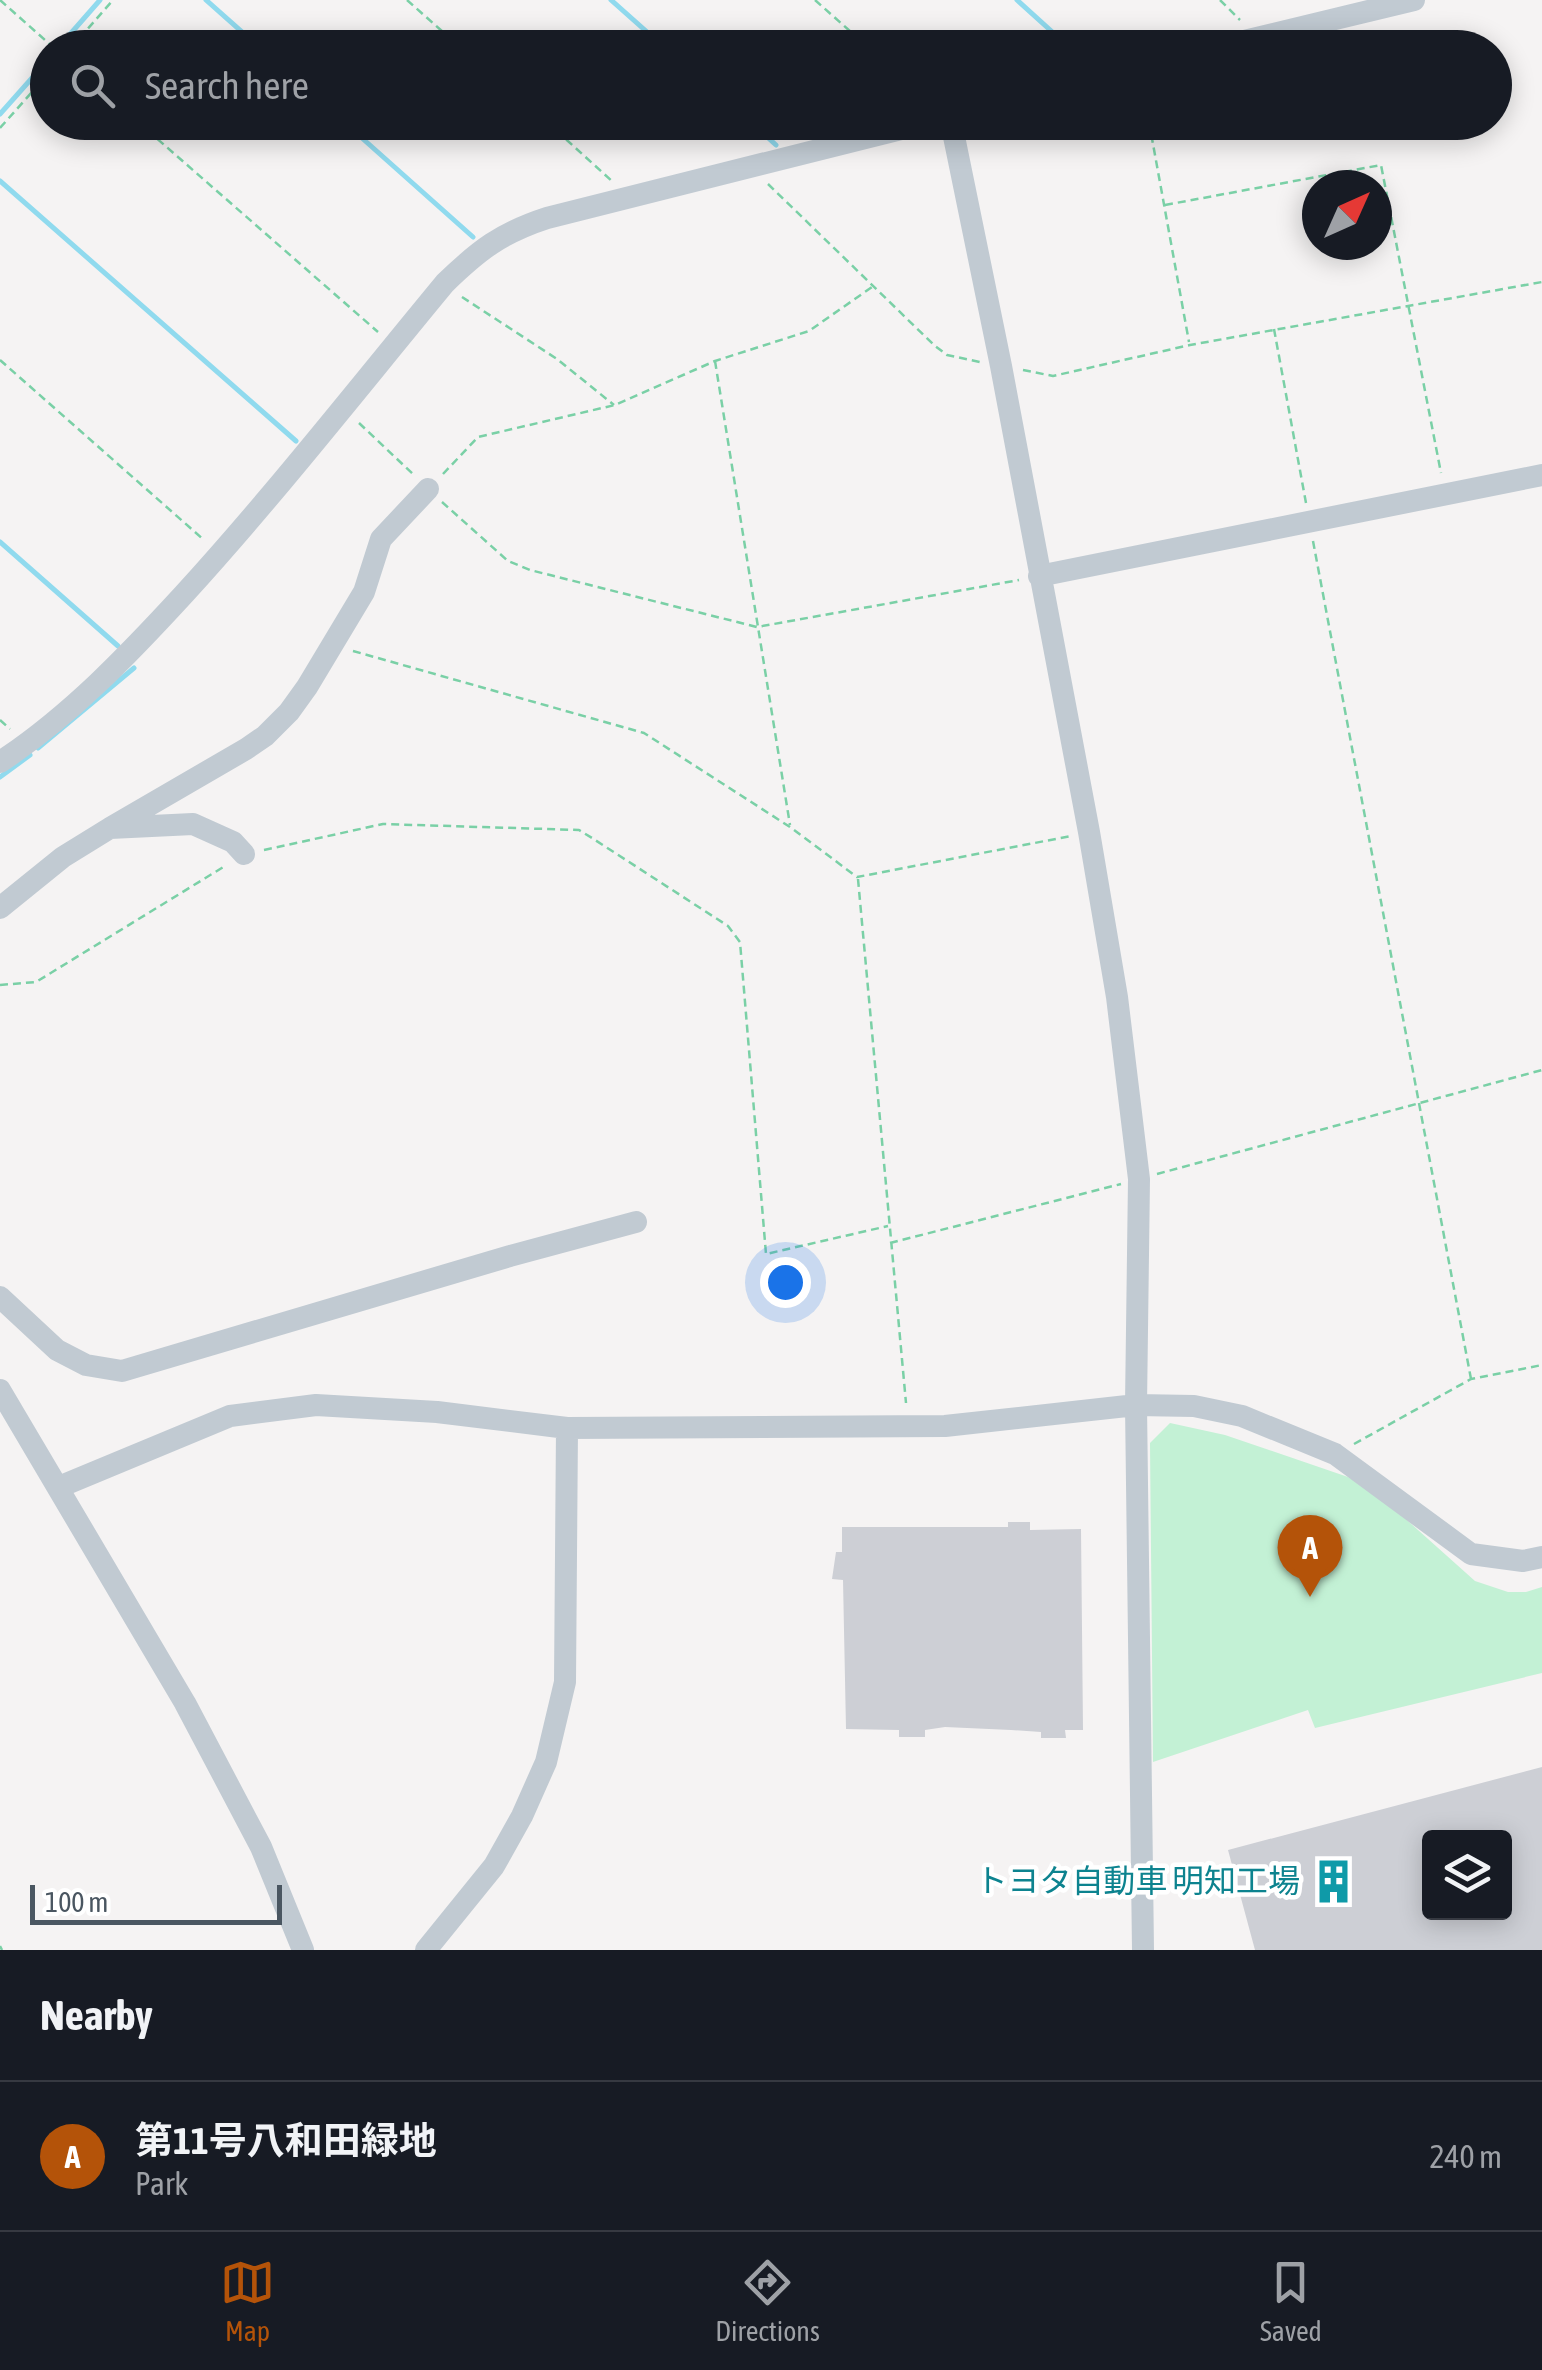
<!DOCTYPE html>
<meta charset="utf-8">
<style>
body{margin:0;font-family:"Asap Condensed","Noto Sans JP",sans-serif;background:#242831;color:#f1f3f6}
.controls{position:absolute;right:30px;bottom:30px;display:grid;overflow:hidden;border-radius:10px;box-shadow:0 5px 25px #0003}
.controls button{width:90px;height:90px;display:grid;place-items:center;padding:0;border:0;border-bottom:2px solid #363941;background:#171b24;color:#f1f3f6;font:50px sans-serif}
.compass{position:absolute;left:1302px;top:170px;width:90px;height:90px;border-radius:50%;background:#171b24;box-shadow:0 5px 25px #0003;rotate:45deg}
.scale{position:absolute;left:30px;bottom:25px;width:252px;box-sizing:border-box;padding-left:10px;border:5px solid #4a5661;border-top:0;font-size:28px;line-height:35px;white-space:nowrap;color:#4a5661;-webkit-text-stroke:8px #fff;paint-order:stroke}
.you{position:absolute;left:785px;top:1282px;width:35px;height:35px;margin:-25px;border:8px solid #fff;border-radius:50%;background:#1a73e8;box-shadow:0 0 0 15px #1a73e833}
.badge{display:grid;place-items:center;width:65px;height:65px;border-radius:50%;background:#b45309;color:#fff;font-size:32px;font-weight:700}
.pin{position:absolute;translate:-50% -82px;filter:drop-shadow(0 2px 5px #0008)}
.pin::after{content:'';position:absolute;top:52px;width:35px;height:30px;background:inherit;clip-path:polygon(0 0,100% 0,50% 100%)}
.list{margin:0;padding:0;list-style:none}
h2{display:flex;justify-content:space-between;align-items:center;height:130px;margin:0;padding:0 40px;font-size:42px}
h2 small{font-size:32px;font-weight:400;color:#9ea1a6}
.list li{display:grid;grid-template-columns:65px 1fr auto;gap:30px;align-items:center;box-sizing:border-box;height:150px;padding:0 40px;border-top:2px solid #363941}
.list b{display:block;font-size:38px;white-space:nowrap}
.list p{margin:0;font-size:32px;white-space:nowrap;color:#9ea1a6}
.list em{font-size:32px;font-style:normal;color:#9ea1a6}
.icon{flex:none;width:55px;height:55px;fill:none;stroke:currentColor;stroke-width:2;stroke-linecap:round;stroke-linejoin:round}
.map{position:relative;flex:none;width:1542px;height:1950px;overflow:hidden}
.search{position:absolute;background:#171b24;box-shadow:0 5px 25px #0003;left:30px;right:30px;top:30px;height:110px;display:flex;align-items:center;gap:25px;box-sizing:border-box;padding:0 35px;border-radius:55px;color:#9ea1a6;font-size:38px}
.sheet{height:280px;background:#171b24}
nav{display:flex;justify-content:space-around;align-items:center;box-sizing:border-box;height:140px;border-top:2px solid #363941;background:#171b24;font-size:28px;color:#9ea1a6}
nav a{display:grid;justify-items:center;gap:5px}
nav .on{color:#b45309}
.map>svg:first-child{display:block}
.green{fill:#c3f1d5}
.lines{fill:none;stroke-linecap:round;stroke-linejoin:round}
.stream{stroke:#90daee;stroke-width:5}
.building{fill:#cdcfd5;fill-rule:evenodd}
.path{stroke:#7ad0a6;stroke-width:2.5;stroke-dasharray:8 5;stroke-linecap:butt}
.minor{stroke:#c1cad2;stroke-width:22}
.labels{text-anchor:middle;stroke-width:9;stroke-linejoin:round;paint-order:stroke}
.culture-label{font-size:32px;fill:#0d838f;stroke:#fff;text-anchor:end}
</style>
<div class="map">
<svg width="1542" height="1950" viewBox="0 0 1542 1950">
<rect width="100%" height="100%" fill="#f5f3f3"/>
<path class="green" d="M1170,1423L1225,1435L1348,1477L1380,1496L1475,1581L1508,1592H1526L1542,1587V1673L1315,1728L1308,1710L1153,1762L1150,1443Z"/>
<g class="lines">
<path class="stream" d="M206,0L260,48
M611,0L665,48
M1017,0L1070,48
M58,48L100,0
M0,114L48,60
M344,122L473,237
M751,122L776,145
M0,181L296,441
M0,542L118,646
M38,748L134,668
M0,777L30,755"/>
</g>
<path class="building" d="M1008,1522H1030V1530L1081,1529L1083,1730H1065L1066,1738H1041V1732L1011,1730L945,1727L925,1730V1737H899V1730L846,1729L843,1580L832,1579L836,1552H842V1527H1008Z
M1542,1767V1950H1255L1228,1850ZM1430,1838H1504V1912H1430Z"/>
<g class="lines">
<path class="path" d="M0,0L54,48
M407,0L461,48
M815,0L869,48
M1220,0L1240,20
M71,48L113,0
M138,122L378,332
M547,122L613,182
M1149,122L1189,342
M0,128L48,74
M768,184L935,346L947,355L980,362
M1165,205L1381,165L1441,473
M462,297L557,359L614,405
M1274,329L1306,503
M0,360L204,540
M715,361L790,825
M1023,370L1053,376L1190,345L1542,282
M359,423L415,476
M443,474L478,437L615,405L715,361L809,331L872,287
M442,502L508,561L530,570L757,627L1019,580
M1313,541L1471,1379
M353,651L644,733L790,827L857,877L1071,836
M0,720L10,729
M264,850L383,824L579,830L592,838L728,926L740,942L766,1254L888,1226
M858,879L906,1403
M0,985L36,982L225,866
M1157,1174L1542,1070
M890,1243L1121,1184
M1354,1444L1471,1379L1542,1365
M0,1946L2,1950"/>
<path class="minor" d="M1215,48L1414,0
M951,122L1001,366L1089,832L1117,997L1139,1179L1136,1405L1143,1950
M1039,576L1542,475
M0,762C70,716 129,654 185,593C276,493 359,387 445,283C479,250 501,233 547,218L929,122
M110,828L246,749L265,736L289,712L307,687L364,592L381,539L428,489
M0,908L63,857L110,828L193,824L233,842L244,854
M0,1297L57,1350L86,1365L122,1371L510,1256L636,1222
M0,1390L185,1703L261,1847L303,1950
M59,1487L230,1416L316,1405L437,1412L567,1428L945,1426L1136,1405L1194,1406L1242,1416L1335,1454L1471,1554L1523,1561L1542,1557
M426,1950L494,1866L522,1816L546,1762L565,1682L567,1428"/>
</g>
<defs>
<symbol id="building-bare" viewBox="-9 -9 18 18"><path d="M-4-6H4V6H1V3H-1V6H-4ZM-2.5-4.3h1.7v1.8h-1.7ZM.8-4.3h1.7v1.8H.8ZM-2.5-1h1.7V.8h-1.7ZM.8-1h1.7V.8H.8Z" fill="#0f9aa8" stroke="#fff" stroke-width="2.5" paint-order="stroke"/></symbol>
</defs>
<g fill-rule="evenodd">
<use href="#building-bare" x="1302" y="1850" width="63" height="63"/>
</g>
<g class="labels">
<g class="culture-label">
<text x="1300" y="1892">トヨタ自動車 明知工場</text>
</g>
</g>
</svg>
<div class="controls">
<button><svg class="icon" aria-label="layers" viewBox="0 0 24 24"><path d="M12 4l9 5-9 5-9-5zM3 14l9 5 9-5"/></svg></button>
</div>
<svg class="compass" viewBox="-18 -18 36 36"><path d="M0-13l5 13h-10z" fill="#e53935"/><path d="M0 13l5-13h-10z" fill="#9ea1a6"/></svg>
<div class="scale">100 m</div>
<div class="you"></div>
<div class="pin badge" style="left:1310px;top:1597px">A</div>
<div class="search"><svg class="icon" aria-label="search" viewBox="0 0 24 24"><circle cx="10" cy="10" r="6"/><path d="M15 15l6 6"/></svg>Search here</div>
</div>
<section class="sheet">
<h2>Nearby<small></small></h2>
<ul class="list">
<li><span class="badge">A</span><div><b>第11号八和田緑地</b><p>Park</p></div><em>240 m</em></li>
</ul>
</section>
<nav>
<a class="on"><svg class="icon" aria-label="map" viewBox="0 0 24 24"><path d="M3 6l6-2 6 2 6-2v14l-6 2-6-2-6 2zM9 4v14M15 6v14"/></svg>Map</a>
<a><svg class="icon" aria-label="directions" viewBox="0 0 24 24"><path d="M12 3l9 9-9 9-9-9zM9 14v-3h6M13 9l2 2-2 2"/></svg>Directions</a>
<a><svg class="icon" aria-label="saved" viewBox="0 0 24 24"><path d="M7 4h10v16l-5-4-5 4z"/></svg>Saved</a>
</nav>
